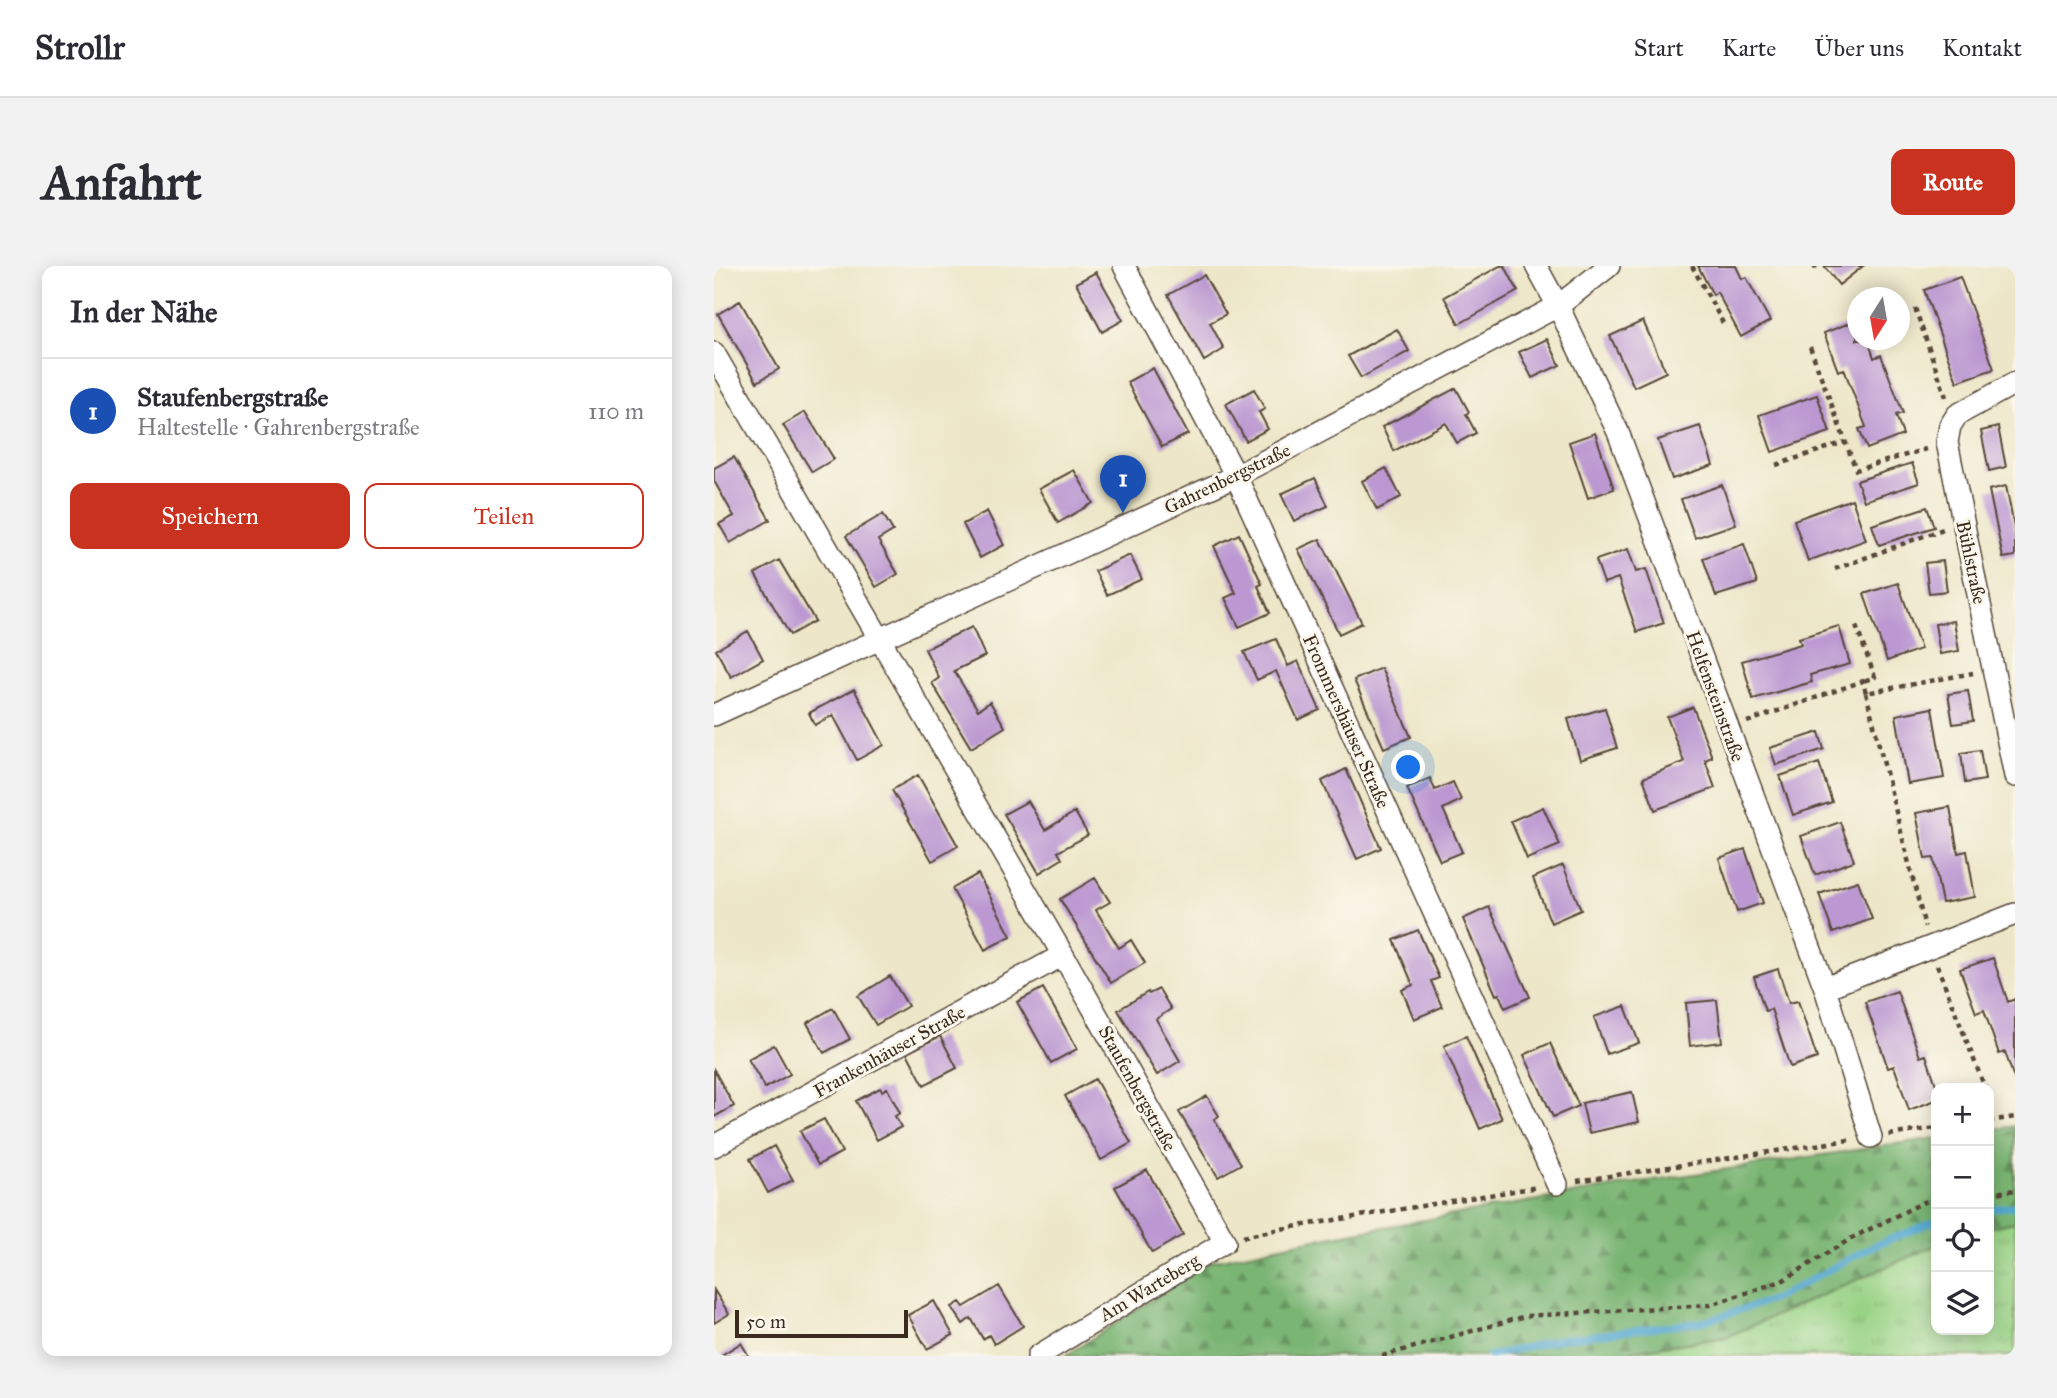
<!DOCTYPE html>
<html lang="de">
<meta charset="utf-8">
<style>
body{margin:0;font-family:"IM FELL Great Primer",serif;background:#f2f2f3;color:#2b2b33}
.controls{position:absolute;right:21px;bottom:21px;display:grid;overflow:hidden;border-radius:14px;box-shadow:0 4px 18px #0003}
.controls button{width:63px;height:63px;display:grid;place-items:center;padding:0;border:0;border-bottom:2px solid #e1e1e2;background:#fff;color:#2b2b33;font:35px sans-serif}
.compass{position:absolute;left:1133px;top:21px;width:63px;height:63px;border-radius:50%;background:#fff;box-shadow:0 4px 18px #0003;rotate:191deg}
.scale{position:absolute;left:21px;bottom:18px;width:173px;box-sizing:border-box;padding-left:7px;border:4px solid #3b2a1e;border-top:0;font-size:19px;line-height:24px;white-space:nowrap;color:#3b2a1e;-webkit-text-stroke:5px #fbf7ec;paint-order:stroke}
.you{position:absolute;left:695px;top:502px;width:24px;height:24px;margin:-18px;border:5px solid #fff;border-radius:50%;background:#1a73e8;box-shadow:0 0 0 10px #1a73e833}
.badge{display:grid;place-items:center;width:46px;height:46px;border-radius:50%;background:#c8321e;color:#fff;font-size:23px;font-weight:700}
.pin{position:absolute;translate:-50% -58px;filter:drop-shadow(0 2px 4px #0008)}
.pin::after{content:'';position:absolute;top:37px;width:24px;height:21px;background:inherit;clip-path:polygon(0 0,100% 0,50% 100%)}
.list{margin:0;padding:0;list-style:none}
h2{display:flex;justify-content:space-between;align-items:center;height:91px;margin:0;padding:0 28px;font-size:30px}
h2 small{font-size:23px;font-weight:400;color:#7c7c81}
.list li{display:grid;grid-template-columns:46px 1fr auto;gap:21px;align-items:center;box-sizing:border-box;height:105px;padding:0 28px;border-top:2px solid #e1e1e2}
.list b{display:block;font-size:26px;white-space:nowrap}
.list p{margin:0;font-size:23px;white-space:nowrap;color:#7c7c81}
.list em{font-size:23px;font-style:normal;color:#7c7c81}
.actions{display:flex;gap:14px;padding:21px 28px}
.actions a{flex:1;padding:16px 0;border:2px solid #c8321e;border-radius:14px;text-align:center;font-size:24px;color:#c8321e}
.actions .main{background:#c8321e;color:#fff}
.icon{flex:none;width:38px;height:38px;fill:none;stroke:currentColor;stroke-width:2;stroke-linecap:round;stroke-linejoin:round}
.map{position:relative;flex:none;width:1301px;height:1090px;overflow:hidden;border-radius:14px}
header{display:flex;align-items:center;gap:42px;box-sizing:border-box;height:98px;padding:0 35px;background:#fff;border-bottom:2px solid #e1e1e2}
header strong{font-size:33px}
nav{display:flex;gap:38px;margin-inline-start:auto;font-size:24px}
.intro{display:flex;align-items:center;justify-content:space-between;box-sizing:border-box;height:168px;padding:0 42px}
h1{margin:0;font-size:49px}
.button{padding:18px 32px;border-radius:14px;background:#c8321e;color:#fff;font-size:24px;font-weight:700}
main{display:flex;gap:42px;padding:0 42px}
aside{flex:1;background:#fff;border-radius:14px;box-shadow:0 4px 18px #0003}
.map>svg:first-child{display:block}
.grass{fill:url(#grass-tufts);stroke:#6a7e52;stroke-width:2}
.forest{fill:url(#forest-firs);stroke:#5a7048;stroke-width:2}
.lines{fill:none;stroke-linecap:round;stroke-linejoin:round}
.stream{stroke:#55a8d0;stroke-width:7}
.building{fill:#bb98d1}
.minor-casing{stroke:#564638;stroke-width:24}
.path{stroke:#564638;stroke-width:4.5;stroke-dasharray:5 5;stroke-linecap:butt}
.minor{stroke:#fff;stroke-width:21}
.labels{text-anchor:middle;stroke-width:6;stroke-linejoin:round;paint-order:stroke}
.street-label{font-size:19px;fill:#3b2a1e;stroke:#fbf7ec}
</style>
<header>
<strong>Strollr</strong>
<nav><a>Start</a><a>Karte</a><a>Über uns</a><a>Kontakt</a></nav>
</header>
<div class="intro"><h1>Anfahrt</h1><a class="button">Route</a></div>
<main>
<aside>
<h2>In der Nähe<small></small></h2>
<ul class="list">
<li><span class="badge" style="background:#1a4fb4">1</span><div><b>Staufenbergstraße</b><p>Haltestelle · Gahrenbergstraße</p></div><em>110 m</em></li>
</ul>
<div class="actions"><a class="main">Speichern</a><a>Teilen</a></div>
</aside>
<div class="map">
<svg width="1301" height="1090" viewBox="0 0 1301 1090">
<defs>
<pattern id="grass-tufts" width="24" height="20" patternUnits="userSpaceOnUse" patternTransform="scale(1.75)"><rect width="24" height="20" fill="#99d386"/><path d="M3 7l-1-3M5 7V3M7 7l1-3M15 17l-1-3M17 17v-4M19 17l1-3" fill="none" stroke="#85b573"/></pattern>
<pattern id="forest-firs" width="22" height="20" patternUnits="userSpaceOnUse" patternTransform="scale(1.75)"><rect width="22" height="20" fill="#7ab573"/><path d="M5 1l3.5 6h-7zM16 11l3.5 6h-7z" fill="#65935e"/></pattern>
</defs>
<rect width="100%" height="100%" fill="#fbf7ec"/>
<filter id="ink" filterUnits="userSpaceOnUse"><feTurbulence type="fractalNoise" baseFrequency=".0143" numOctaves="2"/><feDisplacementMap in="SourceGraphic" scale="14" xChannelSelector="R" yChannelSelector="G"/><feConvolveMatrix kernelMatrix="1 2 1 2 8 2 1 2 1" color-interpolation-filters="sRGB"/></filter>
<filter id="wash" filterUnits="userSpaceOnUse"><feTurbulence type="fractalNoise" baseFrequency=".00686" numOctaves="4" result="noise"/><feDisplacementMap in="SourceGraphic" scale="28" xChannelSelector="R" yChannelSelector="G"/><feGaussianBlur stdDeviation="1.57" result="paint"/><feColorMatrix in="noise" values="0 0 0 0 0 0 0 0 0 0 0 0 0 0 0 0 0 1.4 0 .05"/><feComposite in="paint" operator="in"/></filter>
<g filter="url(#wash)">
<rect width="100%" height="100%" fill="#ede6c8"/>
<path class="grass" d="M1301,956V1090H882L1012,1071L1222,979V1064H1275V961Z"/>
<path class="forest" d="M1301,860V956L1275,961V864Z
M1222,872V979L1012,1071L882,1090H351L498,995L591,975L927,916Z"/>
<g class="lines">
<path class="stream" d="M1275,943L1301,940
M775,1090L847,1073L988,1056L1061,1033L1157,981L1222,955"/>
</g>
<g id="blocks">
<path class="building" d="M786,0H791L804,25L745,58L730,31Z
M984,0H1022L1028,13L1032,11L1056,55L1027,71L1003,26L999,29Z
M1110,0H1149L1125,19Z
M382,6L409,54L388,66L362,17Z
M490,9L512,48L496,57L510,83L490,95L454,29Z
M1246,11L1280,103L1243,116L1210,24Z
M26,35L65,103L43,116L4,48Z
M1143,54V74H1154L1160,92L1167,89L1189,147L1182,149L1189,169L1153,183L1145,163L1152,161L1130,103L1124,105L1110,67Z
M929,55L952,106L920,121L896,70Z
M683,63L695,85L647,112L634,90Z
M833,73L846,99L818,112L805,86Z
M439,102L474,168L448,181L413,116Z
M742,122L755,146L752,148L762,167L743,177L732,157L680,185L668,161Z
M540,123L551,143L545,146L554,163L532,175L512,138Z
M1103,129L1116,166L1058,186L1045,149Z
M91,146L120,193L98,206L69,159Z
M986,160L999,199L958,213L944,174Z
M1284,161L1292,201L1275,205L1267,165Z
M881,167L900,223L874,232L855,176Z
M20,191L56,254L16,277L5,258L20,250L0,215V202Z
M1198,197L1205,217L1150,235L1143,215Z
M672,202L687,231L663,244L648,215Z
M360,204L379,237L344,257L325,223Z
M601,212L614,240L580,255L567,228Z
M1008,219L1022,258L981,272L967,233Z
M1292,220L1301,266V290L1289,292L1275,224Z
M1138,233L1152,274L1094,295L1080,254Z
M1213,241L1220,261L1165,279L1158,259Z
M273,245L290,279L266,292L249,258Z
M169,248L179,265L164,274L184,308L162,321L132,270Z
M525,268L548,318L544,320L556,347L525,361L511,332L522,327L500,280Z
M606,273L648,357L625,368L584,283Z
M1030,278L1043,317L1002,330L989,292Z
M914,283L922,306L932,303L950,357L923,366L904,312L890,317L882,294Z
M416,289L428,313L393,329L381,305Z
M65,294L101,355L76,369L41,308Z
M1229,295L1233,325L1215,327L1211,297Z
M1184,317L1207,383L1173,395L1150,328Z
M1240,355L1245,385L1226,388L1221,358Z
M1125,360L1136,398L1096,409L1098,416L1039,433L1028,395L1087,378L1085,372Z
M258,361L271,390L240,405L264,444L276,436L291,461L257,482L218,417L225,412L211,383Z
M34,365L49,393L17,411L2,384Z
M562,373L574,400L584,395L606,444L584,454L562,405L543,414L530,386Z
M667,402L697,471L670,482L640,414Z
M140,423L170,479L143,494L119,449L101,459L95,447Z
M1254,425L1259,455L1239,458L1234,428Z
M979,441L998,491L991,494L1001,522L941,544L929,512L970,496L953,451Z
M891,442L903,482L866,494L854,453Z
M1218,442L1230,512L1194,518L1182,449Z
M1105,466L1110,483L1062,499L1056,482Z
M1266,484L1271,514L1251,517L1247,487Z
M1105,497L1118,536L1079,549L1066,510Z
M632,503L667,582L643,593L608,515Z
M204,509L244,580L218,595L178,524Z
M716,512L721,524L739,516L747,534L729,543L748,586L726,595L693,522Z
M314,535L331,564L361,546L374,569L344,586L348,593L325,607L290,548Z
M829,541L846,579L813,593L797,555Z
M1236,541L1244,587L1253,585L1261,631L1228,637L1219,592L1211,593L1202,547Z
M1126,556L1140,595L1101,609L1087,570Z
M1031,583L1049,637L1023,646L1005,592Z
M849,599L867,644L837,657L819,612Z
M264,608L297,670L271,684L238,623Z
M381,612L396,636L382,644L405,682L417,674L431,697L397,717L346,633Z
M1144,615L1158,653L1119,667L1105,628Z
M775,641L816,731L791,742L785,728L782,729L749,653Z
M704,664L725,712L717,715L728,741L700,753L688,724L699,719L680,674Z
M1279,692L1294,736L1301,733V815L1291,786L1285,788L1270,744L1262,747L1246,703Z
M1064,703L1075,737L1084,735L1103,792L1076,801L1057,743L1051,745L1040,711Z
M176,710L194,740L162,759L144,730Z
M329,722L363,783L337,797L303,736Z
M445,723L457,743L442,753L466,795L443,809L404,744L434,726L435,728Z
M1183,725L1206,791L1212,789L1223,822L1222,834L1195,844L1180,800L1174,802L1151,736Z
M1003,734L1008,776L976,780L972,737Z
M911,740L925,777L893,788L880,751Z
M119,742L136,773L110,787L93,757Z
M226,770L243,802L210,819L193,787Z
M752,770L788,853L766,863L730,780Z
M836,777L865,840L839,851L810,789Z
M60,779L76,808L51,822L34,793Z
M0,804L20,840L0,851Z
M381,813L417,877L387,894L351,830Z
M166,822L168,825L173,822L186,847L181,850L187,861L163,874L142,835Z
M918,826L925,856L875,867L868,837Z
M493,830L505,850L500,853L527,898L504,911L465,846Z
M110,853L128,886L104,899L86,865Z
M60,880L79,914L54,927L36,893Z
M433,904L469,969L438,987L401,921Z
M285,1020L309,1060L280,1078L275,1069L269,1073L257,1052L249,1058L238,1041L246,1036L250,1041Z
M0,1024L15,1048L0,1057Z
M220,1035L239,1069L213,1083L194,1049Z
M27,1077L35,1090H6Z"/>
</g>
</g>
<g filter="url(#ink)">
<use href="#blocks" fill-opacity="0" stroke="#564638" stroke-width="2"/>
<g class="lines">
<defs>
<path id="minor" d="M410,0L522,210L843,918
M822,0L844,40L904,166L1111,722L1157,871
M0,87L349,689L511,976L324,1090
M1301,117L1243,149L1236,160L1233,176L1301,510
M0,449L522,210L844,40L895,0
M1111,722L1301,648
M0,880L349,689"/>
</defs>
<use href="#minor" class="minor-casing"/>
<path class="path" d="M978,0L1009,57
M1100,0L1102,3
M1201,42L1232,131
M1096,81L1142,204L1212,183
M1062,199L1131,176
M1121,303L1229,263
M1142,360L1161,411L1149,415
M1152,427L1211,661
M1033,456L1149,415L1152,427L1259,407
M1223,699L1271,822
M1275,855L1301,851
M1175,869L1222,862
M863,915L1135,874
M1275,928L1301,924
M529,971L566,963L824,921
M668,1090L812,1050L996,1039L1068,1015L1138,972L1210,936L1222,934"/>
<use href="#minor" class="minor"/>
</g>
</g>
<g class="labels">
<g class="street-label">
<text transform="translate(513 212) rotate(-26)" y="7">Gahrenbergstraße</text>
<text transform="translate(1258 296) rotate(78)" y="7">Bühlstraße</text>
<text transform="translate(1002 430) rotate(70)" y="7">Helfensteinstraße</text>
<text transform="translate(633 455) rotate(66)" y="7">Frommershäuser Straße</text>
<text transform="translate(175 785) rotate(-29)" y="7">Frankenhäuser Straße</text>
<text transform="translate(424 822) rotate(61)" y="7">Staufenbergstraße</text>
<text transform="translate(435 1021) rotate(-31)" y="7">Am Warteberg</text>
</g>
</g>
</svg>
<div class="controls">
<button>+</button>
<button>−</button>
<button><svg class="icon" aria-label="locate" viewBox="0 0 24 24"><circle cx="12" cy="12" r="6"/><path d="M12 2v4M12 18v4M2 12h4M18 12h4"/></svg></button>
<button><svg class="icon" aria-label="layers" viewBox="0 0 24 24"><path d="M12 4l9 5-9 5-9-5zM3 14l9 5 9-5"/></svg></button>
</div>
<svg class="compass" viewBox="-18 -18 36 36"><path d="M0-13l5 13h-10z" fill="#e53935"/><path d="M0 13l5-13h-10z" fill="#7c7c81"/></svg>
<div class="scale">50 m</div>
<div class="you"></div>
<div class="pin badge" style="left:409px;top:247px;background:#1a4fb4">1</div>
</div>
</main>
